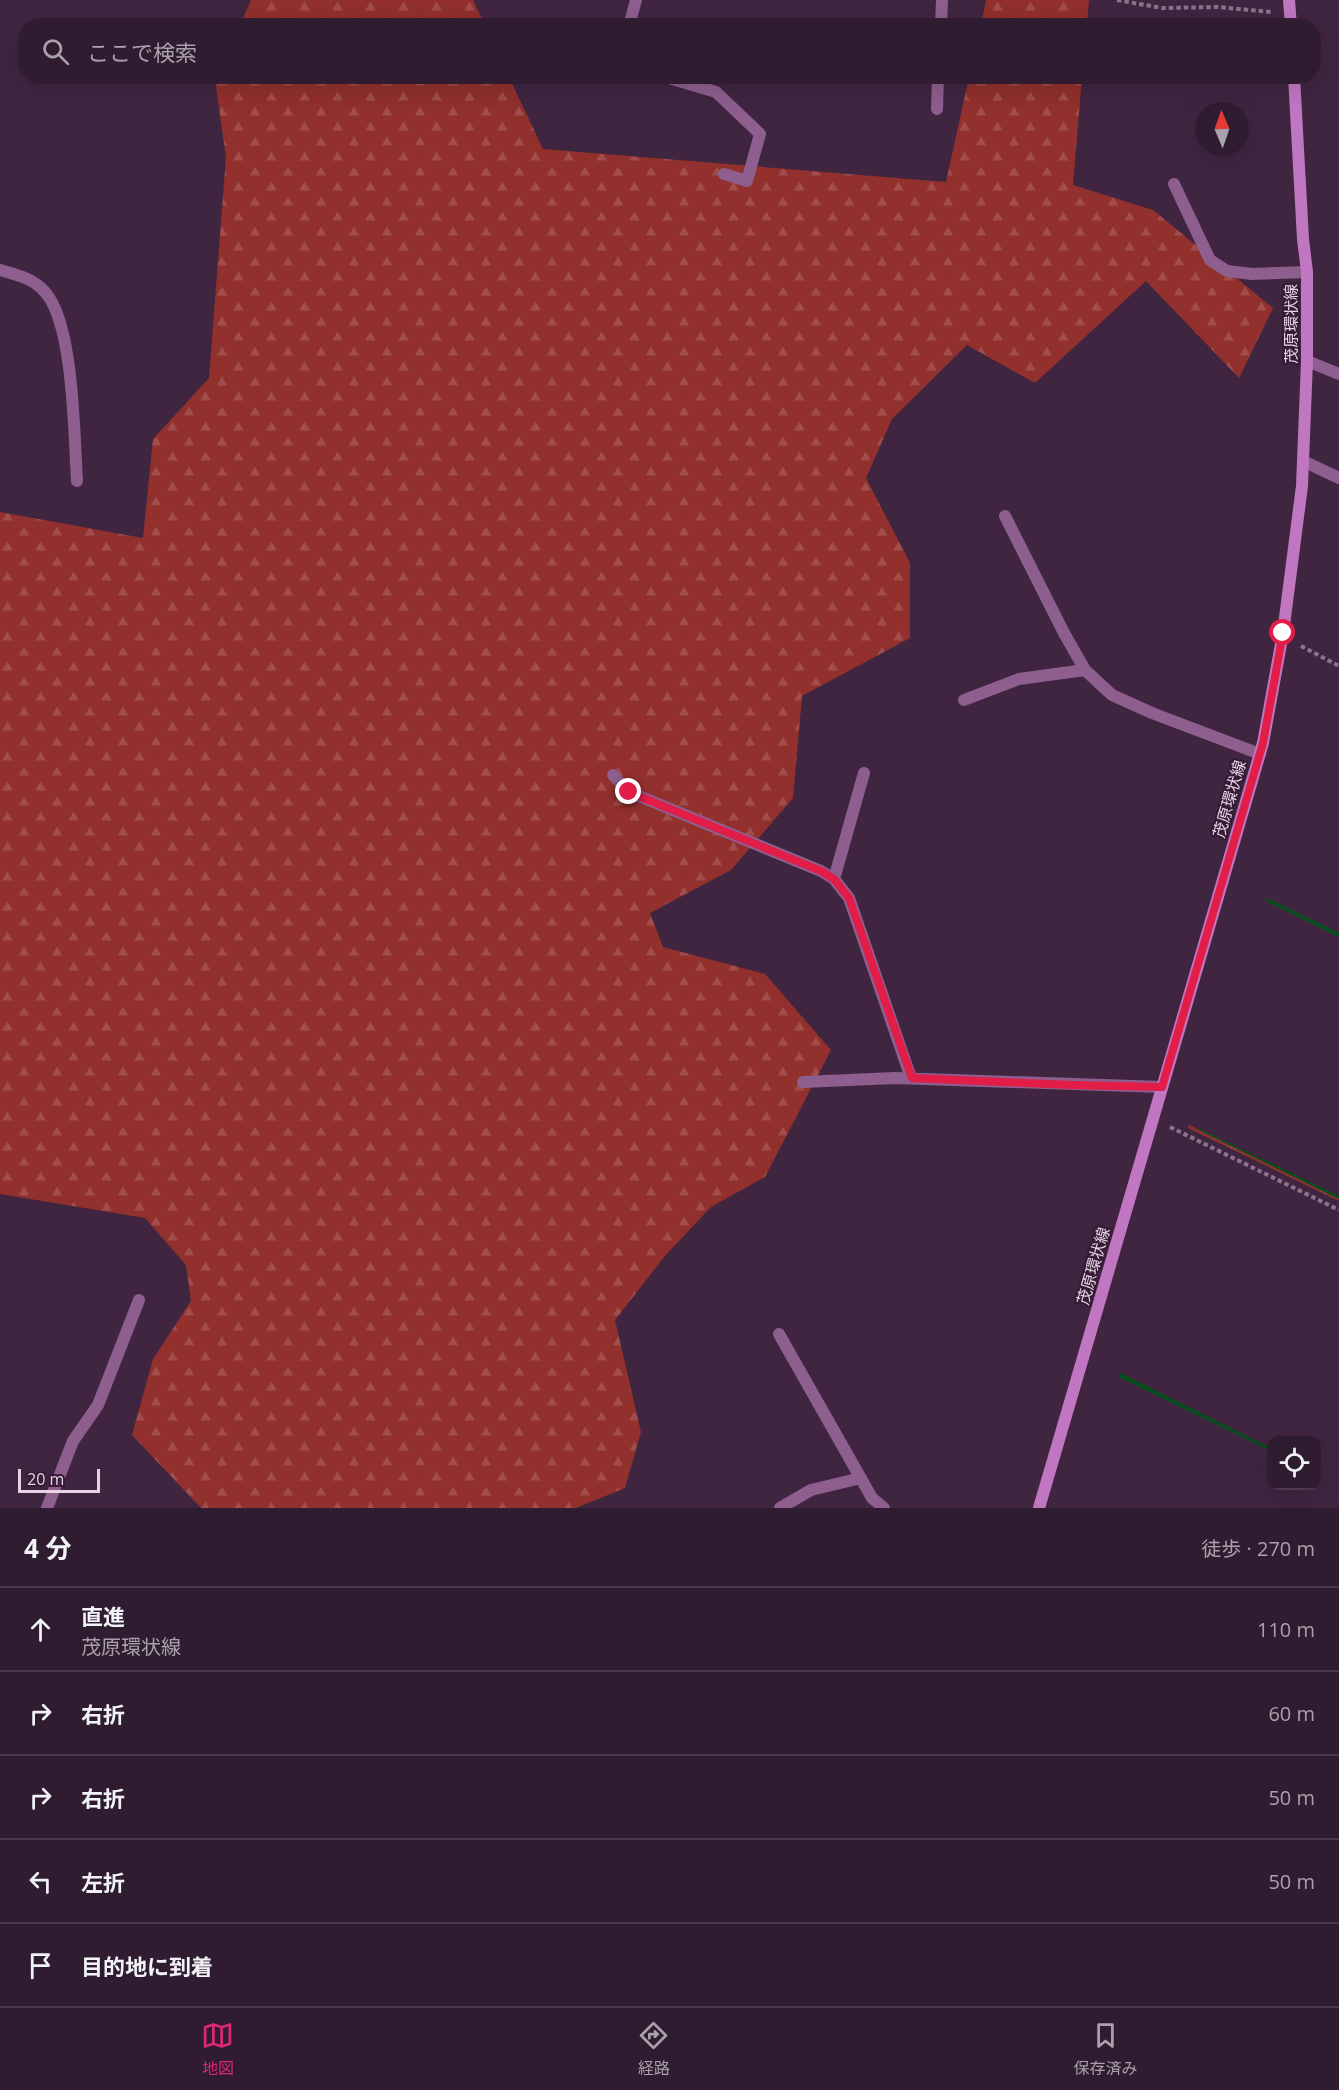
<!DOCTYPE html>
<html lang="ja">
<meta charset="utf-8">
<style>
body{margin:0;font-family:"Open Sans","Noto Sans JP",sans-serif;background:#3c293d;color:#f1f3f6}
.controls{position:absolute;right:18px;bottom:18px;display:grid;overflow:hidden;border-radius:12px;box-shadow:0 6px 24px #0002}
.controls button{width:54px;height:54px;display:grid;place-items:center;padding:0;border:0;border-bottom:2px solid #4b3a4d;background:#301c31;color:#f1f3f6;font:30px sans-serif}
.compass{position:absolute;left:1195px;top:102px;width:54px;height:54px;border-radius:50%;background:#301c31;box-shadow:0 6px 24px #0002;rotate:358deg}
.scale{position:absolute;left:18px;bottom:15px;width:82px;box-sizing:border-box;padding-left:6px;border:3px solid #e6d4e6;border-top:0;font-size:16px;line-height:21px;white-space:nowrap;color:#e6d4e6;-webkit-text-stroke:4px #361b36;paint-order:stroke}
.stop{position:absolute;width:18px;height:18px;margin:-14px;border:4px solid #e11d48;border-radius:50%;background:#fff}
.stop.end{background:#e11d48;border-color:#fff;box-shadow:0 2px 6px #0008}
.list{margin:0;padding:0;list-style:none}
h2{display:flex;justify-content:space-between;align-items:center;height:78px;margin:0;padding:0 24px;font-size:26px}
h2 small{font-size:20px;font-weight:400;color:#a8a1ab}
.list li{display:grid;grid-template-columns:39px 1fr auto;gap:18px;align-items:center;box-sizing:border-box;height:84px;padding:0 24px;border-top:2px solid #4b3a4d}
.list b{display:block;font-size:22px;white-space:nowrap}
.list p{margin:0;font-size:20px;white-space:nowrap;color:#a8a1ab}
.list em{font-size:20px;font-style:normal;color:#a8a1ab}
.icon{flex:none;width:33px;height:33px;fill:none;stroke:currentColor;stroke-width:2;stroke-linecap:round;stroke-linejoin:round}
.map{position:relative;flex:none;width:1339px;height:1508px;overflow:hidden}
.search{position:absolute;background:#301c31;box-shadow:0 6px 24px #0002;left:18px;right:18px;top:18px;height:66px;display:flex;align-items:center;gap:15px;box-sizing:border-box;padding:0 21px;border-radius:24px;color:#a8a1ab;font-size:22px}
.sheet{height:498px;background:#301c31}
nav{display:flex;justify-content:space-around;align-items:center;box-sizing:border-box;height:84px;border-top:2px solid #4b3a4d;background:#301c31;font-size:16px;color:#a8a1ab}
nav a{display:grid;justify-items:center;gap:3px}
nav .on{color:#db2777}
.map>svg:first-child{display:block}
.grass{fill:url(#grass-tufts)}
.forest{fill:url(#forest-firs)}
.water{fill:#035219}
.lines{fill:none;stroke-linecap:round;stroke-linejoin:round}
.path{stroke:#8b748b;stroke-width:4;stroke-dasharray:4.5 3;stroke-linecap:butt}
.service{stroke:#8d5e8e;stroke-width:12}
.minor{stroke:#8d5e8e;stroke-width:12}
.secondary{stroke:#c176c2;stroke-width:12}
.route{stroke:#e11d48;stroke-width:8}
.labels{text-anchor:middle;stroke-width:4.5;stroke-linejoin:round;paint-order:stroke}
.street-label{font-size:16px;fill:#e6d4e6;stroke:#361b36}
</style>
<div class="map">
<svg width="1339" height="1508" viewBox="0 0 1339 1508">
<defs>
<pattern id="grass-tufts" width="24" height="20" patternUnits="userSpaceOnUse" patternTransform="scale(1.5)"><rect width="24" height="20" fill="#91302c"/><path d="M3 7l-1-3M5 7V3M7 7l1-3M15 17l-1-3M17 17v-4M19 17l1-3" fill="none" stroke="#a04d4b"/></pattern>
<pattern id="forest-firs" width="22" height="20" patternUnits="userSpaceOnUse" patternTransform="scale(1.5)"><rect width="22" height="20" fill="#91302c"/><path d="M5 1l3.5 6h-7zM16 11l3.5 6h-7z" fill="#a04d4b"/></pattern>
</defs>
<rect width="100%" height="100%" fill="#402541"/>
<path class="grass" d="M1189,1125L1339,1199V1201L1188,1128Z"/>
<path class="forest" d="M251,0H473L485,25H240Z
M986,0H1089L1087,25H981Z
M217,77H509L543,149L946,182L969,77H1082L1073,185L1153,210L1273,308L1239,378L1146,281L1035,383L967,345L892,419L866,478L910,563V638L802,696L793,798L731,870L650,913L663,947L765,974L831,1050L765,1177L711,1207L664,1257L615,1320L641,1432L625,1488L576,1508H201L132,1435L153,1359L191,1301L186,1265L145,1218L0,1194V512L143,538L153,439L209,378L226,157L215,80Z"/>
<path class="water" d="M1267,898L1339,933V937L1266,901Z
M1198,1128L1339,1196V1199L1199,1130Z
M1120,1373L1271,1448V1451L1119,1377Z"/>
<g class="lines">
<path class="path" d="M1117,0L1162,8L1218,7L1271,12
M1301,646L1339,666
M1170,1127L1339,1210"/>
<path class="service" d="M629,26L636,0
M662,76L716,92L760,134L747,181L724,174
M1005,516L1064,633L1085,670L1112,695L1152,713L1260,754
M964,700L1019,679L1085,670
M779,1334L872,1498L884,1508
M47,1508L73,1441L98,1405L139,1300
M780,1508L811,1490L861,1478"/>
<path class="minor" d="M941,26L942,0
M937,109L938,76
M1174,184L1210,260L1227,271L1252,274L1307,272
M0,270C17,275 33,278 45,292C74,324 74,437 77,481
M1307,361L1339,374
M1303,461L1339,478
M613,775L629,792L821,871L834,879L849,898L911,1078
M834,879L864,773
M803,1082L895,1078L1162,1087"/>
<path class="secondary" d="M1289,0L1291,26
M1039,1508L1263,743L1283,633L1302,486L1307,361V272L1303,239L1294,76"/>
</g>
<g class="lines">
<path class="route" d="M629,792L821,871L834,879L849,898L912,1078L1071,1085L1162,1087L1263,743L1283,633"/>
</g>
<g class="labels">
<g class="street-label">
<text transform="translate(1291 324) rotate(-90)" y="6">茂原環状線</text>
<text transform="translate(1229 799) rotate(-74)" y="6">茂原環状線</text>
<text transform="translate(1093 1266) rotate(-74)" y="6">茂原環状線</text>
</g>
</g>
</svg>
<div class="controls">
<button><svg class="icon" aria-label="locate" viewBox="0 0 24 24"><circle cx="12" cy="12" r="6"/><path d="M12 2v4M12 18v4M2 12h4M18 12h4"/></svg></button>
</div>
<svg class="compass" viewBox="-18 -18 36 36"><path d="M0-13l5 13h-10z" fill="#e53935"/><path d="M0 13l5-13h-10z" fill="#a8a1ab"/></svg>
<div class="scale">20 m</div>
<div class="stop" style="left:1283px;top:633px"></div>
<div class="stop end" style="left:629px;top:792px"></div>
<div class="search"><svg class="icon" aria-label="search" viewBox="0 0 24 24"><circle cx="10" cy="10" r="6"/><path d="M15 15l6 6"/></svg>ここで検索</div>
</div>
<section class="sheet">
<h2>4 分<small>徒歩 · 270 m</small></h2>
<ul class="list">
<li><svg class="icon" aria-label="ahead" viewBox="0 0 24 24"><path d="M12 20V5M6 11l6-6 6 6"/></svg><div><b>直進</b><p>茂原環状線</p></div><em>110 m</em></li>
<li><svg class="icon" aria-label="right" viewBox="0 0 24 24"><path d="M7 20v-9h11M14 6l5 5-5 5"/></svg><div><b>右折</b></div><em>60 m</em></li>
<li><svg class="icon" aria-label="right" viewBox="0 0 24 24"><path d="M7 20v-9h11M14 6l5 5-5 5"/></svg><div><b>右折</b></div><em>50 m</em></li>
<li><svg class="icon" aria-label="left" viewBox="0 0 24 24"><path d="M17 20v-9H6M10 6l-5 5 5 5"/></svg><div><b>左折</b></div><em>50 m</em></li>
<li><svg class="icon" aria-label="arrive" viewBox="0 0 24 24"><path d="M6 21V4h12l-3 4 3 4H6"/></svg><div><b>目的地に到着</b></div></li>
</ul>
</section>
<nav>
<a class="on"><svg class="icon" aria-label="map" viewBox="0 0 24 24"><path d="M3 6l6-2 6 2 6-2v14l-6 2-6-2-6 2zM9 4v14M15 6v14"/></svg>地図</a>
<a><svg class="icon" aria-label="directions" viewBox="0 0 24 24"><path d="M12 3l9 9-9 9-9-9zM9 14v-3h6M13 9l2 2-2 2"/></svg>経路</a>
<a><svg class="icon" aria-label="saved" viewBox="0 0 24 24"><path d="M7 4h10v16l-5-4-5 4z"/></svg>保存済み</a>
</nav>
